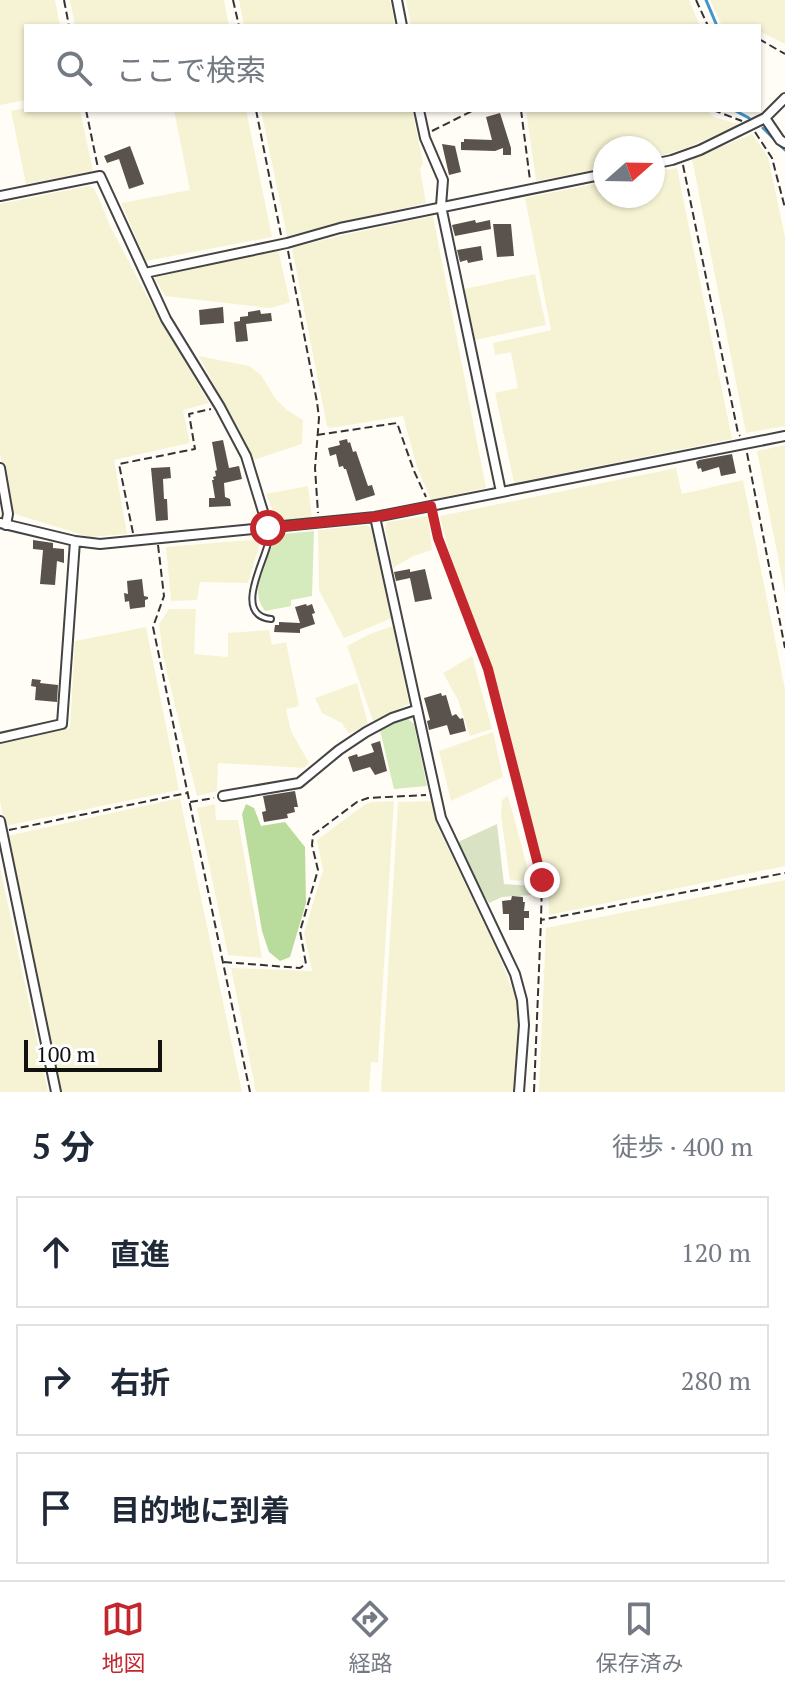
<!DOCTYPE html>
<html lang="ja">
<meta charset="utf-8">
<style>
body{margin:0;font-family:"PT Serif","Noto Sans JP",serif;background:#f2f2f3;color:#1f2937}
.compass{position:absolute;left:593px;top:136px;width:72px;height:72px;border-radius:50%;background:#fff;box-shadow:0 2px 6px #0004;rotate:70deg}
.scale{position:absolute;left:24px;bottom:20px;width:138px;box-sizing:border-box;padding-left:8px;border:4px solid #111;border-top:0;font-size:22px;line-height:28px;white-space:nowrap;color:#111;-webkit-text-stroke:6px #fff;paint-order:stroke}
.stop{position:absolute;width:24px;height:24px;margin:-18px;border:6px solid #c4262e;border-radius:50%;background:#fff}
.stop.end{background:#c4262e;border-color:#fff;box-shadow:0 2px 8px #0008}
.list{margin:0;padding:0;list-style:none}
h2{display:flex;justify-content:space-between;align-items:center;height:104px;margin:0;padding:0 32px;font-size:34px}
h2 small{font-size:26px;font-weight:400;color:#747a83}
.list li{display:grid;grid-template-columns:52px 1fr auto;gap:24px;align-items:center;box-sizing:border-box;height:112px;margin:0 16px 16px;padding:0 16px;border:2px solid #e0e1e3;border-radius:0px}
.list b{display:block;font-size:30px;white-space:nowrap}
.list em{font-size:26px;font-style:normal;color:#747a83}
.icon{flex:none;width:44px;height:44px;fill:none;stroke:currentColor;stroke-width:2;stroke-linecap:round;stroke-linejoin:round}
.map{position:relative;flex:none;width:785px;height:1092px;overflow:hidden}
.search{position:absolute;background:#fff;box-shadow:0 2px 6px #0004;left:24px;right:24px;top:24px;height:88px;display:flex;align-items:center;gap:20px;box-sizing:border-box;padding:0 28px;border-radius:0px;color:#747a83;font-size:30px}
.sheet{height:488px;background:#fff}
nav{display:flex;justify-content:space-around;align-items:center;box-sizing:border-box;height:112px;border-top:2px solid #e0e1e3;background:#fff;font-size:22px;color:#747a83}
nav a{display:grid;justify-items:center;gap:4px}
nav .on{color:#c4262e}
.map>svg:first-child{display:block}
.farmland{fill:#f6f3d4}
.green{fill:#d5ebbd}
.forest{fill:#b9dc9c}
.cemetery{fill:#d9e3c4}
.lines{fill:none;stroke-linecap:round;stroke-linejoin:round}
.stream{stroke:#3f96cf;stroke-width:3}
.building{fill:#5a524d}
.lane-casing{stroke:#444;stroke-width:8}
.street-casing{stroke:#444;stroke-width:12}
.path{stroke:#333;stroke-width:2;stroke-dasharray:8 4;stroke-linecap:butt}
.lane{stroke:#fff;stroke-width:4}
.street{stroke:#fff;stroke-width:8}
.route{stroke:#c4262e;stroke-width:10}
</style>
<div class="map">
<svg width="785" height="1092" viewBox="0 0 785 1092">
<rect width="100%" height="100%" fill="#fffdf5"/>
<path class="farmland" d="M0,0H55L60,26H26V100L0,105Z
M70,0H224L229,26H75Z
M239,0H390L395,26H244Z
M406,0H689L700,26H411Z
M710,0H785V44L759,31V26H722Z
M26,108V110H80L93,171L26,184L11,111Z
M174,110H246L272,237L146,261L121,203L190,190Z
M261,110H412L423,163L420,169L426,203L287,236Z
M526,110H707L714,117L741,125L683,149L653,158V148H605V168L536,181Z
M752,134L768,157L785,237V426L746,433L692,159Z
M677,168L732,439L514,483L495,393L518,388L511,352L495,355L493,343L551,330L525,198L605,182V196H653V172Z
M88,186L93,188L98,196L110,226L147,296L209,403L183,410L190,443L114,460L127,534L89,537L12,513L0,454V204Z
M433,216L486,488L431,500L417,467L403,416L331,428L327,426L292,248L339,236Z
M278,249L290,302L285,304L270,308L165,296L155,279L154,275Z
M535,274L546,325L475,340L464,289Z
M199,356L249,366L261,375L275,398L287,410L303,420L302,444L253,460Z
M785,445V593L757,451Z
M676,468L682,494L743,480L785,689V866L549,915L548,891L503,703L448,549L440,516Z
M308,486L312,518L281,523L277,521L266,494Z
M428,516L432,550L413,556L393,568L385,528L387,522Z
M367,525L371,528L374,534L392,618L344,638L319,590L318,530Z
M261,539L248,583L200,582L197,600L171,601L166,547Z
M169,609H196L194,654L228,657V633L269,630L272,645L286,642L299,706L286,709L291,731L309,763L304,768L218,763L217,791L197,796L163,656L159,624Z
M393,626L409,704L373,721L347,646L370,634Z
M146,627L179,790L5,826L0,801V744L70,728L75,641Z
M472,656L492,729L470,736L458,700L443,673Z
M357,683L368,724L349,734L342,723L322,713L315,698Z
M493,732L503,777L451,801L439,751Z
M508,796L531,881L510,880L501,815L502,800Z
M180,798L242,1092H62L7,836Z
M394,801L378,1063L371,1062L369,1092H256L231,968L312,971L304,933L323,870L317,840L364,805L371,802Z
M432,801L441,833L498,953L515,996L520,1023L515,1092H381L398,802Z
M215,804L216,820H238L262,958L228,955L197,808Z
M0,867L48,1092H0Z
M785,880V1092H539L546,928Z"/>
<path class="green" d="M314,531L312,596L291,600V606L265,611C253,596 259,577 265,560C269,551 275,545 273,535Z
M400,719H408L414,724L427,786L394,789L380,730Z"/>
<path class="forest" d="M246,804L254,808L261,826L285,822L305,847L306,903L290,957L280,961L269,952L262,931L242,814Z"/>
<path class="cemetery" d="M497,824L504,884L532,886V895L502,897L489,903L470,871L458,842Z"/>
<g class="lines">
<path class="stream" d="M706,0L717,26
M734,110L749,118
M763,128L785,150"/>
</g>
<path class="building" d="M500,113L511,148V155H503V148L495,151L461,150V142H464V139L492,140L486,117Z
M442,144L455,146L461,172L449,175Z
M130,146L144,184L129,189L119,159L107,163L104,156Z
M475,220L476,223L490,220L491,229L455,236L452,225Z
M493,224H511L514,256L497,257Z
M481,246L483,260L468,263L467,260L460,262L457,250Z
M223,307L224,323L200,325L199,310Z
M260,310L261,314L271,313L272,321L246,324L248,341L236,342L234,322L240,321V317L248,316V312Z
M347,439L348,443L350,442L353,452L356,451L368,486L372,485L375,495L356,501L346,469H344L343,466L339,467L336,454L330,456L328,448L340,445L339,441Z
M223,440L229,468L239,466L242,479L224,483L225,497L230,499L231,506L209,507V498H215L212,480H214L213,477L216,476L215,471L217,470L212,442Z
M732,454L736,473L721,476L719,467L702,472L701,468L698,469L696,462L699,460Z
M170,467L171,478L163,479L164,499H167L168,520L156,521L151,468Z
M33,540L53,543V548L64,549V563L57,561L55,585L40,584L43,550L33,549Z
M410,569V572L425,569L432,599L415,602L410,578L396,581L394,572Z
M142,579L144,596L148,597V599L145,600V607L130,609L129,601L125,602L124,593L128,594L127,581Z
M306,604L307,606L312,604L315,613L312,614L315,624L300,629V633L274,632L275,625H279V622L300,623L295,607Z
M32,679L41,680L40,683L58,685L57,702L35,700L36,687L31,686Z
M441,693L442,696L446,695L452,716L456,714L460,719L463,718L466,731L450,735L447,725L429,730L427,721L430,720L424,698Z
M380,741L387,771L375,775L370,767L353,772L348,757L357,754L358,757L374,752L371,744Z
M295,791L298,807H294L295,812L287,814L288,818L264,822L262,812L266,811L263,796Z
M512,896L523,897V902H525L524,911H529V918H524V930H509V914H503L502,901L511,900Z"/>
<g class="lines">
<defs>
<path id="lane" d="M268,530C269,533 269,540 268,543C264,563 233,615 271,619"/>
<path id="street" d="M397,0L402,26
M419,110L425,138L443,180L441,206L501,492
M765,118L780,140L785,143
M653,164L672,160L700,150L765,118L785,98
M0,196L100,176L166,319L220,407L246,456L268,528
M145,273L287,243L340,228L605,174
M0,468L8,514L6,525
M375,517L441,818L515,974L522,1000L524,1025L519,1092
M0,523L75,541L100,544L375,517L785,436
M0,738L62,724L75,541
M223,796L299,783L339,750L366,732L392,718L416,710
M0,821L56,1092"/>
</defs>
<use href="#lane" class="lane-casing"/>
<use href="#street" class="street-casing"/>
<path class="path" d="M64,0L69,26
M233,0L239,26
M696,0L708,26
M759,39L785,54
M86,110L98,168
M256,110L281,235
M521,110L530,180
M713,110L742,121
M432,131L474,110
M755,132L772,158L785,208
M683,165L738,433L740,436
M288,251L317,402L319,418L315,468L318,513
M317,435L397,423L414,471L426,497
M747,453L785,648
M433,514L438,538L488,669L542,880L541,920
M133,533L119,464L195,449L189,414L211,409
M158,545L164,596L153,627L250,1092
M190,802L214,798
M9,830L187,793
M224,962L300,968L306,964L300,931L318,870L312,845L313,835L357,802L368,798L426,795
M534,1092L541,920L785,873"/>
<use href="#lane" class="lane"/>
<use href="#street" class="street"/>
</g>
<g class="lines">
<path class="route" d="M268,528L375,517L431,506L438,538L488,669L542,880"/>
</g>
</svg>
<svg class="compass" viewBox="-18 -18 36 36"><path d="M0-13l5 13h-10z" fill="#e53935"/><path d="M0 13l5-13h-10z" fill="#747a83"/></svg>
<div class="scale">100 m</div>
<div class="stop" style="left:268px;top:528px"></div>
<div class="stop end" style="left:542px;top:880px"></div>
<div class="search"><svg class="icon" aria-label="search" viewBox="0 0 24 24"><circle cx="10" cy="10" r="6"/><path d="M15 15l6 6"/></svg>ここで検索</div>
</div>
<section class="sheet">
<h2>5 分<small>徒歩 · 400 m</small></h2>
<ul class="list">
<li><svg class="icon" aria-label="ahead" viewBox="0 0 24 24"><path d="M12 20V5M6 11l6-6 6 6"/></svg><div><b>直進</b></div><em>120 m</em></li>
<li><svg class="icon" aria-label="right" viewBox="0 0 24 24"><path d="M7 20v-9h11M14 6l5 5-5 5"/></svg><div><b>右折</b></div><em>280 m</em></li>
<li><svg class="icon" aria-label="arrive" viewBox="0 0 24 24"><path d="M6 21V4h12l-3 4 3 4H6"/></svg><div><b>目的地に到着</b></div></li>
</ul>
</section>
<nav>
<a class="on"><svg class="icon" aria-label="map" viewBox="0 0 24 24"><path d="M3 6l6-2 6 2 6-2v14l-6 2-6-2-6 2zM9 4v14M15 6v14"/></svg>地図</a>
<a><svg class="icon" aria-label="directions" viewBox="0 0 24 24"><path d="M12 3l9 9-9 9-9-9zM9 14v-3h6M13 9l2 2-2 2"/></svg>経路</a>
<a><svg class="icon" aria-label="saved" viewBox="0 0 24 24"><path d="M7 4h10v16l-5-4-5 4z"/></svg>保存済み</a>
</nav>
